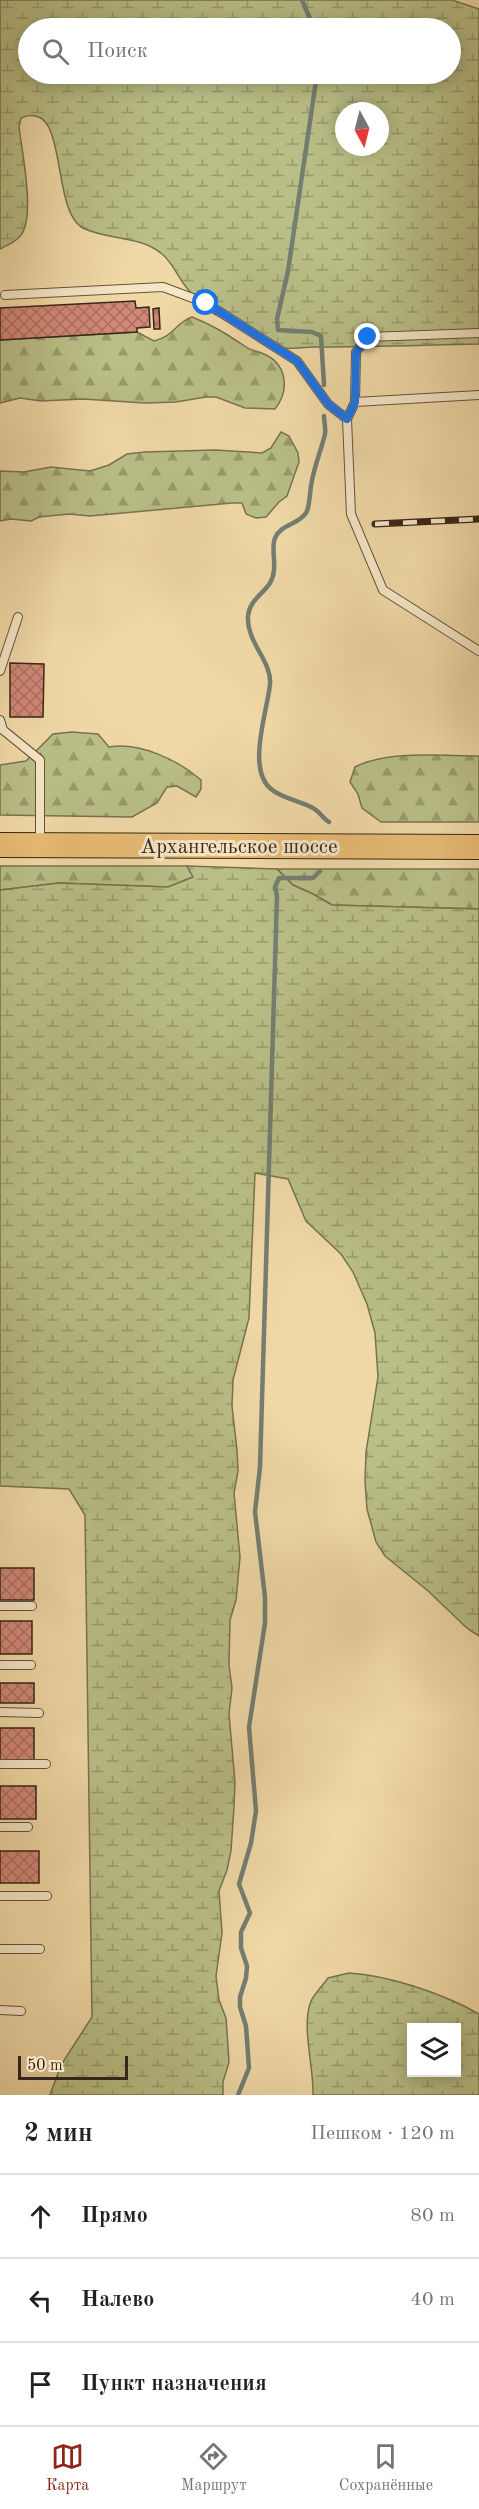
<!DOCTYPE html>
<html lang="ru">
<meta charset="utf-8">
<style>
body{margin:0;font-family:"Old Standard TT",serif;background:#f6f6f6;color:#202124}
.controls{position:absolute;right:18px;bottom:18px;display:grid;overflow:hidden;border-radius:0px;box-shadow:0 3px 15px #0003}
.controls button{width:54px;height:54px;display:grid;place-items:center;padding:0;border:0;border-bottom:2px solid #e0e0e0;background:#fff;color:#202124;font:30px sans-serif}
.compass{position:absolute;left:335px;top:102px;width:54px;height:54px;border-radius:50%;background:#fff;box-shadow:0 3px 15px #0003;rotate:173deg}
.scale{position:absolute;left:18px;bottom:15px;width:110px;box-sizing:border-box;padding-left:6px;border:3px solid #392519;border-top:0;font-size:16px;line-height:21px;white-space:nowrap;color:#392519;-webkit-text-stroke:4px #f5e6c6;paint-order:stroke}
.stop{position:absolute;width:18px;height:18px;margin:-14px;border:4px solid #1a73e8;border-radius:50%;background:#fff}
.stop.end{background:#1a73e8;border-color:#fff;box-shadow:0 2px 6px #0008}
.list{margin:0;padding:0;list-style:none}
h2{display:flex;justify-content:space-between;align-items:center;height:78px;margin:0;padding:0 24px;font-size:26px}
h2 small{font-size:20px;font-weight:400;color:#757577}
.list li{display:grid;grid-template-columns:39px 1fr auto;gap:18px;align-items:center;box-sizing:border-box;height:84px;padding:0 24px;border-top:2px solid #e0e0e0}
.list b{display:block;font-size:22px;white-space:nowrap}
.list em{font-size:20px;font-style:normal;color:#757577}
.icon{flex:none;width:33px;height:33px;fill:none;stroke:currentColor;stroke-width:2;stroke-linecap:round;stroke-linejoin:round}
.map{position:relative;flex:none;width:479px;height:2095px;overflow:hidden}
.search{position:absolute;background:#fff;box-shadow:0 3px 15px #0003;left:18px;right:18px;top:18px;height:66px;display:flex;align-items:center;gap:15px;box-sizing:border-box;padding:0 21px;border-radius:33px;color:#757577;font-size:22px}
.sheet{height:330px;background:#fff}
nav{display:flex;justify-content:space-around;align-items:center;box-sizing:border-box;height:84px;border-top:2px solid #e0e0e0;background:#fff;font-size:16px;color:#757577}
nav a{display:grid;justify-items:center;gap:3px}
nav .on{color:#8f2418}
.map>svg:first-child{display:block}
.forest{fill:url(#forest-firs);stroke:#797250;stroke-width:1.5}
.wetland{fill:url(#wetland-marsh);stroke:#797250;stroke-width:1.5;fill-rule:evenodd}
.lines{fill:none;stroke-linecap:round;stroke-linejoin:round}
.stream{stroke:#747e72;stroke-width:4.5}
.building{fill:url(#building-cross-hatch);stroke:#392519;stroke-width:1.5}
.service-casing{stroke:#67523c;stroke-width:10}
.primary-casing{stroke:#392519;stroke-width:26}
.service{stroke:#f5e6c6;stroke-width:8}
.primary{stroke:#e8bc74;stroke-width:24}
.rail-casing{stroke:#392519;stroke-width:7}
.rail{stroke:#f5e6c6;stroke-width:4.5;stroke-dasharray:14;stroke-linecap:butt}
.route{stroke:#1a73e8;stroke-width:8}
.labels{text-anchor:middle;stroke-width:6;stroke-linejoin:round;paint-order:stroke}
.street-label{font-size:21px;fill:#392519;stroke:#f5e6c6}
</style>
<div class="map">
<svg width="479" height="2095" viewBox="0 0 479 2095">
<defs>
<pattern id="forest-firs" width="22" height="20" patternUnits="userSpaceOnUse" patternTransform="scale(1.5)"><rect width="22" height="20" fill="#b9bf87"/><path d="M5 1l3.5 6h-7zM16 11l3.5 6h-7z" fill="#979b6e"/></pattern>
<pattern id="wetland-marsh" width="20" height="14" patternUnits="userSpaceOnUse" patternTransform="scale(1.5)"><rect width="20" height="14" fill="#b9bf87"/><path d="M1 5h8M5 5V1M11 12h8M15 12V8" fill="none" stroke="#979b6e"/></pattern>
<pattern id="building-cross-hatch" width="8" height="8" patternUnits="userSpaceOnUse" patternTransform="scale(1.5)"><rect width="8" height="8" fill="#d18877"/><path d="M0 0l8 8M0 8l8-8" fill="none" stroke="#ab6f61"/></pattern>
</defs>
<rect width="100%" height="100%" fill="#f0d9a7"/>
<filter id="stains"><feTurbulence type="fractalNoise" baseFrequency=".00333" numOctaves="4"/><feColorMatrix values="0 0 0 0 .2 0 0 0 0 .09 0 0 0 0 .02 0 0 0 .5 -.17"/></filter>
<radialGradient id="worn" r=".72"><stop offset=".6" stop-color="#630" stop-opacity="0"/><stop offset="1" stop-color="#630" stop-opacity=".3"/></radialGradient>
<path class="forest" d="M192,317C213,325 228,335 246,347C251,351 258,351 264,354C287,364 290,390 275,409L245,408L216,397H206L176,402L145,403L83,399L41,401L20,398L0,403V340L137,332L154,341C175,336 175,323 192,317Z
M281,432L289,436L298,453L299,462L287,496L279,502L266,517L256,518L246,514L242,503H232L90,516L69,514L39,517L31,521L11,519L0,521V471L24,472L51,467L90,471L109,465L127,454L145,452L215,450L262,453L271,448Z
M72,732L98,734L109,747C140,742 178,760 201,780V789L196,797L177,786L167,787L157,803L132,817L0,815V765L26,761L53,734Z
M479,756V822H381L362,808L358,794L350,782L355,767C388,750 441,756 479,756Z
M0,866H187L193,877L168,887L59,883L0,890Z
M277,869H479V909L332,905L313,894L293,885Z"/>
<path class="wetland" d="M0,0H452L479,9V344C425,345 370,347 315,347C302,347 283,351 270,347C259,344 246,331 236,324C230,320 222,319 216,315C205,309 194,297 186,287C178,277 172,262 162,254C141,236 110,240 85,229C48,213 71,97 21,118L19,127C22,152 34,209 23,232C19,240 8,245 0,249ZM28,28H450V74H28ZM344,111H380V147H344Z
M187,866L277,869L293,885L313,894L332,905L479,909V1636L468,1629L427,1590L385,1556L376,1542L367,1509L365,1481L366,1452L378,1377L375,1333L367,1304L353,1272L341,1254L306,1221L288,1179L255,1173L249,1318L233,1380L232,1406L237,1450L238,1471L234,1493L240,1557L236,1600L230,1620L229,1665L232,1688L229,1714L235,1782L234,1807L231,1851L227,1870L219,1891L222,1933L216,1976L219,2000L226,2018L229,2062L223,2082V2095H50L61,2065L92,2017L85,1515L69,1489L0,1486V890L59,883L168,887L193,877Z
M349,1973C388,1975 444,1994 479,2014V2095H313C314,2067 301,2026 311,2001C315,1993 323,1985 328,1978ZM412,2028H456V2072H412Z"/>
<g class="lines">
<path class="stream" d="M302,0L314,28
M317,74L288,271L277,319L278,330L312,332L321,336L324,385
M324,416C324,422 326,428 325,434C320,455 311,473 310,495C309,501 309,508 306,513C298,525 281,524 275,538C270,551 279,568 270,583C263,594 249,601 248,616C246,642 272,661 270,684C268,709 246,769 271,789C284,800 304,801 316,810C321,814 324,819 329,822
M238,2095L249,2068L246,2026L240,2007V1997L246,1978L247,1966L241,1948V1932L250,1913L239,1884L251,1843L256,1811L249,1727L265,1623V1597L255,1512L260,1467L277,896L275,887L279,878H313L320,871"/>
</g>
<path class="building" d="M135,301L136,308L149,307L150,327L137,328V332L0,340V308Z
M159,308L160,329H154L153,309Z
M10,663L44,664L43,717H10Z
M0,1568H34V1600H0Z
M0,1621H32V1654H0Z
M0,1683H34V1703H0Z
M0,1728H34V1760H0Z
M0,1786H36V1819H0Z
M0,1851H39V1883H0Z"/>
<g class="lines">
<defs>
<path id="service" d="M5,295L163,287L206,303L297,361L328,404L347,419
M479,333L368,337L356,352L355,402L347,419L351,514L383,590L479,651
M355,402L479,395
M0,671L18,617
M0,720L3,730L40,760V841
M0,1606H32
M0,1665H31
M0,1712L39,1713
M0,1764H46
M0,1827H28
M0,1896H47
M0,1949H40
M0,2010L21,2011"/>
<path id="primary" d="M0,845L479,847"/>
</defs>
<use href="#service" class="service-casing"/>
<use href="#primary" class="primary-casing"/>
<use href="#service" class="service"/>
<use href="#primary" class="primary"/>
<defs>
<path id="rail" d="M375,524L479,519"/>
</defs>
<use href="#rail" class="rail-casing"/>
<use href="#rail" class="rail"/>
</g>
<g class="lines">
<path class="route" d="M206,303L297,361L328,404L347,419L355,402L356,352L368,337"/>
</g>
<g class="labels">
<g class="street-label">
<text x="239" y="853">Архангельское шоссе</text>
</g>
</g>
<rect width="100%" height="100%" filter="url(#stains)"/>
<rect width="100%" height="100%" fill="url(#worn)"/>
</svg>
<div class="controls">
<button><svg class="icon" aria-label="layers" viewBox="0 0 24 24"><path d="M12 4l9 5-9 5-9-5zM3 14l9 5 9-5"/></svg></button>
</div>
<svg class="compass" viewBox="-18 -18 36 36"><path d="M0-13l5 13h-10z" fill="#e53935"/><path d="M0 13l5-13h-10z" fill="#757577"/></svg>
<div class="scale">50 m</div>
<div class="stop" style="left:206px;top:303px"></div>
<div class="stop end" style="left:368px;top:337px"></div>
<div class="search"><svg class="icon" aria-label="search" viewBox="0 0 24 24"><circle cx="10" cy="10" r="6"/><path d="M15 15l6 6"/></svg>Поиск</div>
</div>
<section class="sheet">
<h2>2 мин<small>Пешком · 120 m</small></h2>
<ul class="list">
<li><svg class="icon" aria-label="ahead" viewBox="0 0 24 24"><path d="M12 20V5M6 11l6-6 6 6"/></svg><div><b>Прямо</b></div><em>80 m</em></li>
<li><svg class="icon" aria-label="left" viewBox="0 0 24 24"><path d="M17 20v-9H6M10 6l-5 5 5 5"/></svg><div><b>Налево</b></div><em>40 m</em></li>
<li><svg class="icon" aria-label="arrive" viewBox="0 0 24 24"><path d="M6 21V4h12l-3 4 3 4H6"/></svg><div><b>Пункт назначения</b></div></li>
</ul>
</section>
<nav>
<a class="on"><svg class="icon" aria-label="map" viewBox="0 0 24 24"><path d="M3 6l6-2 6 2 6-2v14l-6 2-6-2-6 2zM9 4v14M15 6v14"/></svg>Карта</a>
<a><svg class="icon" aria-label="directions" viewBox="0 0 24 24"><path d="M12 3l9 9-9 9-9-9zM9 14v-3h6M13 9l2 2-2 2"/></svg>Маршрут</a>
<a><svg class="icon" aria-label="saved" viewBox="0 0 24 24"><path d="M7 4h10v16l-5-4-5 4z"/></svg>Сохранённые</a>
</nav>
